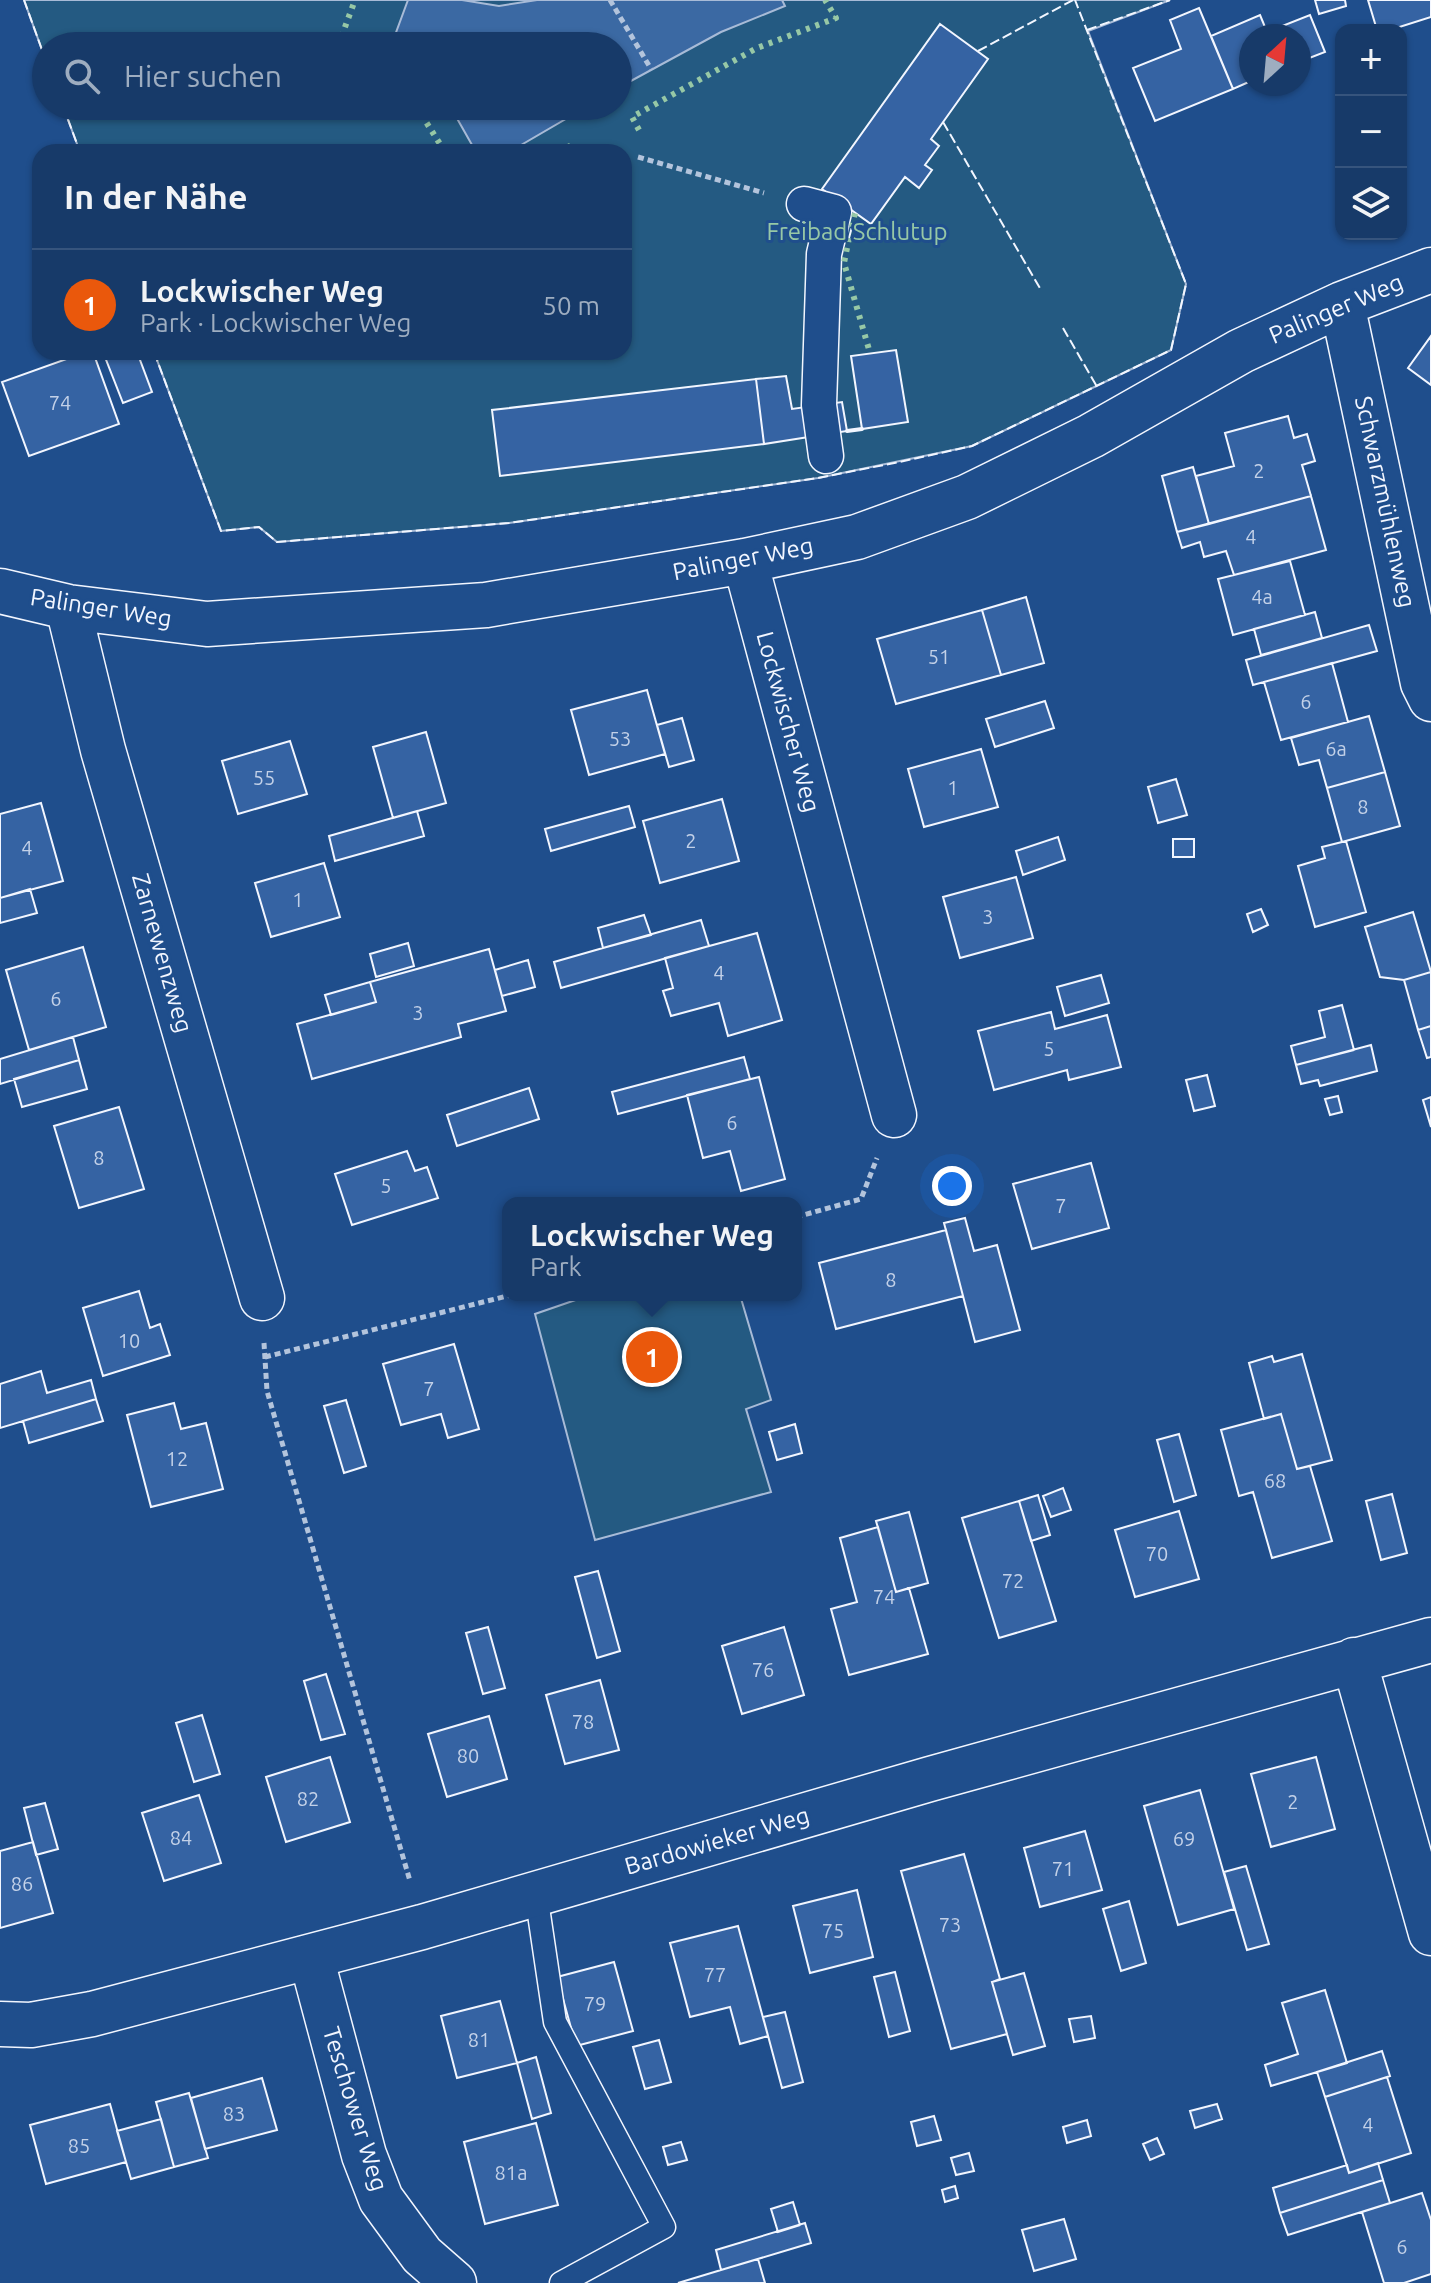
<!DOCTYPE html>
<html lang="de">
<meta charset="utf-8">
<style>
body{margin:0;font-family:Ubuntu,sans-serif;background:#20416f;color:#f1f3f6}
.controls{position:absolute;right:24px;top:24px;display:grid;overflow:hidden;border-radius:16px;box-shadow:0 2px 6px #0004}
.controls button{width:72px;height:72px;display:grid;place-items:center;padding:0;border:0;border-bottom:2px solid #36547d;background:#173a69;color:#f1f3f6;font:40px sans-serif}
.compass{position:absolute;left:1239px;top:24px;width:72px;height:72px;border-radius:50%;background:#173a69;box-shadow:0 2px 6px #0004;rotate:26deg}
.you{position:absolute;left:952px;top:1186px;width:28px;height:28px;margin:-20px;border:6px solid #fff;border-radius:50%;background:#1a73e8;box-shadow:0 0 0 12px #1a73e833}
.badge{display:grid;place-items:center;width:52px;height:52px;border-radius:50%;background:#ea580c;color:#fff;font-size:26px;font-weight:700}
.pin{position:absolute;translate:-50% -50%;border:4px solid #fff;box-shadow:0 2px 8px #0006}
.popup{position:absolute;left:502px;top:1197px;width:300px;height:104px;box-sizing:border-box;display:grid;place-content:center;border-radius:16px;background:#173a69;filter:drop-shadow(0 2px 6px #0005);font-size:26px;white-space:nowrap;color:#9eadc0}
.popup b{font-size:30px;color:#f1f3f6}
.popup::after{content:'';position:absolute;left:50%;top:100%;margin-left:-16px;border:16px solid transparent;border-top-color:#173a69}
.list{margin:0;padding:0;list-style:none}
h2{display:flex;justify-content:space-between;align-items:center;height:104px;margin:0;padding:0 32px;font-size:34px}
h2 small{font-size:26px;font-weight:400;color:#9eadc0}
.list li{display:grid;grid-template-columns:52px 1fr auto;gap:24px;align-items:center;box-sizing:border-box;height:112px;padding:0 32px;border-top:2px solid #36547d}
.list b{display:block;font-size:30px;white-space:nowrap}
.list p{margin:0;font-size:26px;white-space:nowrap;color:#9eadc0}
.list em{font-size:26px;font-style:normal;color:#9eadc0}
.icon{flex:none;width:44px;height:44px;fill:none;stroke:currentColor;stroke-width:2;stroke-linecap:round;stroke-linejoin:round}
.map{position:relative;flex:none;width:1431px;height:2283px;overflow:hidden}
.search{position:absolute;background:#173a69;box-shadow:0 2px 6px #0004;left:32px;top:32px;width:600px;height:88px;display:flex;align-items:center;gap:20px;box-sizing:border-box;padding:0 28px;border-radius:44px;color:#9eadc0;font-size:30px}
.panel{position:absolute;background:#173a69;box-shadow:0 2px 6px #0004;left:32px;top:144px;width:600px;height:216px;border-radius:24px}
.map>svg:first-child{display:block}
.green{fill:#245a82;stroke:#a8bbd7;stroke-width:2}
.water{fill:#3b69a3;stroke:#a8bbd7;stroke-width:2}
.building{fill:#3563a3;stroke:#f2f6ff;stroke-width:2}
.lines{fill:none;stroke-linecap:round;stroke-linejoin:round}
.service-casing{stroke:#f2f6ff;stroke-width:25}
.pedestrian-casing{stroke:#f2f6ff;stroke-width:37}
.minor-casing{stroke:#f2f6ff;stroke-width:47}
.path{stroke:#b3c4dc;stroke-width:5;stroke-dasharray:6 4;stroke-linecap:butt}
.service{stroke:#1f4e8c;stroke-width:22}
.pedestrian{stroke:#1f4e8c;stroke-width:34}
.minor{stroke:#1f4e8c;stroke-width:44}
.hedge{stroke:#97c8a6;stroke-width:6;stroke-dasharray:4 6;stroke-linecap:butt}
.fence{stroke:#f2f6ff;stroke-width:2;stroke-dasharray:10 4;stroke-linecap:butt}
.wall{stroke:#f2f6ff;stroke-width:4}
.labels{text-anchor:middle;stroke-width:6;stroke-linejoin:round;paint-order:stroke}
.number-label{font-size:20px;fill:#c3d1e8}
.park-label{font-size:24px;fill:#97c8a6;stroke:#1f4e8c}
.street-label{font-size:24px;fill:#f2f6ff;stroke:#1f4e8c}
</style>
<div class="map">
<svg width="1431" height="2283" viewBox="0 0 1431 2283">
<rect width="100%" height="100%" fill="#1f4e8c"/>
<path class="green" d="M24,0H1170L1088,31L1186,284L1171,350L972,446L818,478L509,523L277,542L259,527L221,531L154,352H624V152H80L63,106H618V46H46V61Z
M590,1295H740L771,1400L746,1409L771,1492L595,1540L535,1314Z"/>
<path class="water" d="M408,0H462L499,6L537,0H782L785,6L721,32L618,88V46H391Z
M450,106H588L509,152H476Z"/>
<path class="building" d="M1315,0H1345L1346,6L1319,14Z
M1368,0H1431V17L1390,30H1377Z
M1199,8L1233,89L1155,121L1133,68L1181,49L1170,20Z
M1260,15L1267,32L1310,15L1325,52L1299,62V36H1251V81L1233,89L1211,36Z
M940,24L988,59L931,139L939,146L925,165L932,170L919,188L905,177L871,224L822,189Z
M1431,336V385L1408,368Z
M896,350L908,422L862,429L851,356Z
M86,352H93L119,424L29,456L2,382Z
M103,352H137L152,392L123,403Z
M786,376L792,409L842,402L847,431L764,444L756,379Z
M756,379L764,444L500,476L492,410Z
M1288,416L1294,438L1307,434L1315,461L1302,465L1311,496L1209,524L1196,476L1234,466L1225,433Z
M1193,467L1209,524L1177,532L1162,476Z
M1311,496L1326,550L1234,575L1226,551L1204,557L1200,542L1182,548L1177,532Z
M1290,561L1305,615L1233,635L1218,579Z
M1026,597L1044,663L1001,675L982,610Z
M982,610L1001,675L896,704L877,639Z
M1315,612L1322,638L1261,655L1254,629Z
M1369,625L1377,651L1253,685L1246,660Z
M1332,663L1348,722L1281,740L1264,682Z
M647,690L665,754L589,775L571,710Z
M1045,701L1054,728L995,747L986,719Z
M1369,716L1385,772L1327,788L1319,760L1299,765L1291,738Z
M682,718L694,760L669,767L657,725Z
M426,732L446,803L393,818L373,747Z
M290,741L307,794L238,814L222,761Z
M981,749L998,807L924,827L908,769Z
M1385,772L1400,826L1342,842L1327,788Z
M1176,779L1187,815L1158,823L1148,787Z
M722,799L739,861L660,883L643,821Z
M41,803L63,881L0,898V814Z
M629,806L635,827L551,851L545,829Z
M417,811L424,836L335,861L329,836Z
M1058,837L1065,860L1023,875L1016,851Z
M1173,839H1194V857H1173Z
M1346,841L1366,912L1315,927L1298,866L1325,858L1322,847Z
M324,863L340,917L271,937L255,883Z
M1016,877L1033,938L960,958L943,897Z
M30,889L37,913L0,923V898Z
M1261,909L1268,925L1253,932L1247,914Z
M1413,912L1431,972L1404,980L1380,977L1365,927Z
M644,915L651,935L603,948L598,928Z
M701,920L709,946L561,988L554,962Z
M757,933L782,1020L728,1036L719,1003L671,1016L663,991L673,988L665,958Z
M408,943L414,966L376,977L370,954Z
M83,947L106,1027L29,1050L6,970Z
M489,949L506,1011L458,1024L461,1037L312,1079L297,1024L376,1002L370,982Z
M528,960L535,987L502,996L495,970Z
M1431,972V1026L1418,1030L1404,980Z
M1101,975L1109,1003L1065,1016L1057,987Z
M370,982L376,1002L331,1015L325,995Z
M1342,1005L1354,1050L1296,1065L1291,1046L1325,1037L1319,1011Z
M1051,1012L1055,1029L1107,1015L1121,1067L1069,1080L1067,1070L994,1090L978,1031Z
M1431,1026V1057L1427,1058L1418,1030Z
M73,1037L79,1060L0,1084V1059Z
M1371,1045L1377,1071L1320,1086L1318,1080L1301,1084L1296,1065Z
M744,1057L750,1079L618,1114L612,1092Z
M79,1060L87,1089L22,1107L14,1079Z
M1207,1075L1215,1106L1194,1111L1186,1080Z
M759,1077L785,1179L741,1191L730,1151L703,1158L687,1095Z
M529,1088L539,1119L457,1146L447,1115Z
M1338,1096L1342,1112L1330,1115L1325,1099Z
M1431,1097V1127L1423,1100Z
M119,1107L144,1189L79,1208L54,1126Z
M407,1151L415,1171L427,1167L438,1198L352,1225L335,1174Z
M1091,1163L1109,1228L1032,1249L1013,1184Z
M965,1218L974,1251L997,1245L1020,1330L975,1342L944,1223Z
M946,1230L963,1296L836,1329L819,1263Z
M139,1291L150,1328L160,1324L170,1355L103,1376L83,1308Z
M454,1344L479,1429L448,1438L441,1414L401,1425L383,1364Z
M1302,1354L1332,1460L1297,1469L1281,1414L1264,1419L1249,1363L1272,1356L1274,1362Z
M41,1371L47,1393L91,1380L96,1399L0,1428V1384Z
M96,1399L103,1421L29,1443L23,1421Z
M346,1400L366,1466L344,1473L324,1406Z
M174,1403L181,1429L206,1423L223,1489L151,1507L127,1415Z
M1281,1414L1297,1469L1310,1466L1332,1541L1272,1558L1253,1492L1239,1496L1221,1430Z
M795,1424L802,1453L777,1460L769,1432Z
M1179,1434L1196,1495L1174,1502L1157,1440Z
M1063,1488L1071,1510L1051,1517L1043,1496Z
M1392,1494L1407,1553L1381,1560L1366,1501Z
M1038,1495L1050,1535L1031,1541L1019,1501Z
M1019,1501L1056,1621L999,1638L962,1518Z
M1179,1511L1199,1579L1135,1597L1115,1530Z
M909,1512L928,1583L896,1592L876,1521Z
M878,1527L896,1592L909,1588L928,1654L849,1675L831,1609L857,1602L840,1538Z
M598,1571L620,1651L597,1658L575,1577Z
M488,1627L505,1688L483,1694L466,1633Z
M784,1627L804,1695L742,1714L722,1646Z
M326,1674L345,1734L321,1740L304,1681Z
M600,1680L619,1750L565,1764L546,1695Z
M202,1715L220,1774L194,1782L176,1723Z
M489,1716L507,1779L447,1797L428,1734Z
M330,1757L350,1822L286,1842L266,1777Z
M1316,1757L1335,1829L1271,1847L1251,1774Z
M1200,1790L1234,1909L1178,1925L1144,1806Z
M199,1795L221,1863L164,1881L142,1813Z
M45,1803L58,1849L36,1855L24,1808Z
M1085,1831L1102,1890L1040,1907L1024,1848Z
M33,1842L53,1913L0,1928V1851Z
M964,1854L1000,1979L992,1982L1007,2034L951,2049L901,1871Z
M1246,1866L1269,1944L1247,1950L1224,1872Z
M857,1890L873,1957L810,1973L793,1906Z
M1129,1901L1146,1963L1121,1971L1103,1909Z
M738,1926L768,2036L740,2044L730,2007L690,2017L670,1943Z
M614,1962L633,2031L576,2046L557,1977Z
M895,1972L910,2031L889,2037L874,1977Z
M1024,1973L1045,2046L1013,2055L992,1982Z
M1325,1990L1347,2063L1271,2086L1265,2065L1298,2054L1282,2003Z
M500,2001L517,2063L457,2078L441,2016Z
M785,2012L803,2082L782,2088L763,2017Z
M1091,2016L1095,2038L1074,2042L1069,2019Z
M659,2040L671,2082L645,2089L633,2047Z
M1382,2051L1390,2076L1325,2097L1317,2072Z
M536,2057L551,2113L532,2119L517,2063Z
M1387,2077L1411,2153L1349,2173L1325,2097Z
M262,2078L277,2130L205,2149L191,2098Z
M189,2093L208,2158L174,2167L156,2102Z
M110,2104L126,2162L46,2184L30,2125Z
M1217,2104L1222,2119L1195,2128L1190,2111Z
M934,2116L941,2140L917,2146L911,2122Z
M161,2119L174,2167L131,2179L117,2131Z
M1087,2120L1091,2136L1067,2143L1063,2127Z
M536,2123L558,2205L485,2224L464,2142Z
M1157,2138L1164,2154L1150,2160L1143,2144Z
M681,2142L687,2160L668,2165L663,2147Z
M969,2153L974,2171L956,2175L951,2158Z
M1378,2163L1383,2180L1280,2213L1273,2188L1347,2165L1349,2173Z
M1383,2180L1390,2203L1288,2235L1280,2213Z
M955,2186L958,2198L945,2202L942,2190Z
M1422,2193L1431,2220V2274L1404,2283H1384L1362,2212Z
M793,2202L800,2225L778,2232L771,2209Z
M1064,2219L1076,2259L1034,2271L1022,2230Z
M805,2223L811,2243L721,2270L716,2250Z
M758,2259L765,2283H678L721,2270Z"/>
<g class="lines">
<defs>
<path id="service" d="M536,1894L555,2022L664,2227L561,2283"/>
<path id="pedestrian" d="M804,204L834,212L824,254L819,405L826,456"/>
<path id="minor" d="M1342,304L1423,683L1431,699
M745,561L894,1115
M0,591L68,607L207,624L486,605L745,561L857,537L967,497L1091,436L1241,351L1342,304L1431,270
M68,607L103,750L262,1298
M1354,1660L1431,1933
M311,1957L364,2155L381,2199L422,2255L454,2283
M0,2024L31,2025L92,2014L422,1927L930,1779L1431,1640"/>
</defs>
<use href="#service" class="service-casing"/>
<use href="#pedestrian" class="pedestrian-casing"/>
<use href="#minor" class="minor-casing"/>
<path class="path" d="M610,0L651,69
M638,157L764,193
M796,1217L861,1199L877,1158
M264,1343L267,1391L410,1881
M265,1357L511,1295"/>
<use href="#service" class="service"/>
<use href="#pedestrian" class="pedestrian"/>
<use href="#minor" class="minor"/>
<path class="hedge" d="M338,46L355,0
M416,106L445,152
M639,130L632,117L757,48L836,18L825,0
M558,152L572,145L576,152
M852,227L855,213
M849,238L844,263L870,353"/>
<path class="fence" d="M24,0L46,61
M1087,30L1170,0
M978,51L1073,0
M63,106L80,152
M943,122L1041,290
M849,238L852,227
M1063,328L1096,385
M154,352L221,531L259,527L277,542L509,523L818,478L899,462L972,446L1171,350L1186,284L1075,0"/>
<path class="wall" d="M847,431L862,429"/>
</g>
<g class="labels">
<g class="number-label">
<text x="60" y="410">74</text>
<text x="1259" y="478">2</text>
<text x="1251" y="544">4</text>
<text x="1262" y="604">4a</text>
<text x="939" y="664">51</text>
<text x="1306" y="709">6</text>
<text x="620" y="746">53</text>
<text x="1336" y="756">6a</text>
<text x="264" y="785">55</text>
<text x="953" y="795">1</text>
<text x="1363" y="814">8</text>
<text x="691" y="848">2</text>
<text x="27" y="855">4</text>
<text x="298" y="907">1</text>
<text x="988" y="924">3</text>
<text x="719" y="980">4</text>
<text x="56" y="1006">6</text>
<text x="418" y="1020">3</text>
<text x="1049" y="1056">5</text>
<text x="732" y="1130">6</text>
<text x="99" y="1165">8</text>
<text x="386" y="1193">5</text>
<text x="1061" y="1213">7</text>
<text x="891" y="1287">8</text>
<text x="129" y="1348">10</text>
<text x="429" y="1396">7</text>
<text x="177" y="1466">12</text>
<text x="1275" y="1488">68</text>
<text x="1157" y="1561">70</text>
<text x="1013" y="1588">72</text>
<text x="884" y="1604">74</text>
<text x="763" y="1677">76</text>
<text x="583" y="1729">78</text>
<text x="468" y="1763">80</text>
<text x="308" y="1806">82</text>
<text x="1293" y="1809">2</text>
<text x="181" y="1845">84</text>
<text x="1184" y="1846">69</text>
<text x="1063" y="1876">71</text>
<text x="22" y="1891">86</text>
<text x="950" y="1932">73</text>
<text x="833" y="1938">75</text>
<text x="715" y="1982">77</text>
<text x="595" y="2011">79</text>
<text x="479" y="2047">81</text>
<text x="234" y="2121">83</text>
<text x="1368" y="2132">4</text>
<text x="79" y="2153">85</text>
<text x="511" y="2180">81a</text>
<text x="1402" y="2254">6</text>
</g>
<g class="park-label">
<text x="857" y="240">Freibad Schlutup</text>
</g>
<g class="street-label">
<text transform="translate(1336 309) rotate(-23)" y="8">Palinger Weg</text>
<text transform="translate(1385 502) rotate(78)" y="8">Schwarzmühlenweg</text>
<text transform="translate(743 559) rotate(-11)" y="8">Palinger Weg</text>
<text transform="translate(101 608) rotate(9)" y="8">Palinger Weg</text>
<text transform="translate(788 722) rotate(75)" y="8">Lockwischer Weg</text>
<text transform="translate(162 953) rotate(74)" y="8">Zarnewenzweg</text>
<text transform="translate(717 1841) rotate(-16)" y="8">Bardowieker Weg</text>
<text transform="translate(355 2109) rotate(73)" y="8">Teschower Weg</text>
</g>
</g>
</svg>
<div class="controls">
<button>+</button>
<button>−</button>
<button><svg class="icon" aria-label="layers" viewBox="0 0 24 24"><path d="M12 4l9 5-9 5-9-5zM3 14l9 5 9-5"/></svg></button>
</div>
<svg class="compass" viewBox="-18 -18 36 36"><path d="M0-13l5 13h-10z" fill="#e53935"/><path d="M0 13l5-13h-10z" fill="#9eadc0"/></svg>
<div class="you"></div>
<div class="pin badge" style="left:652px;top:1357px">1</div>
<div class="popup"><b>Lockwischer Weg</b>Park</div>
<div class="search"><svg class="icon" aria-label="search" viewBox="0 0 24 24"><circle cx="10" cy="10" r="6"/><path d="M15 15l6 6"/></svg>Hier suchen</div>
<section class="panel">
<h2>In der Nähe<small></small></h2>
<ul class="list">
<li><span class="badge">1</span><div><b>Lockwischer Weg</b><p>Park · Lockwischer Weg</p></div><em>50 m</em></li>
</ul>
</section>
</div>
